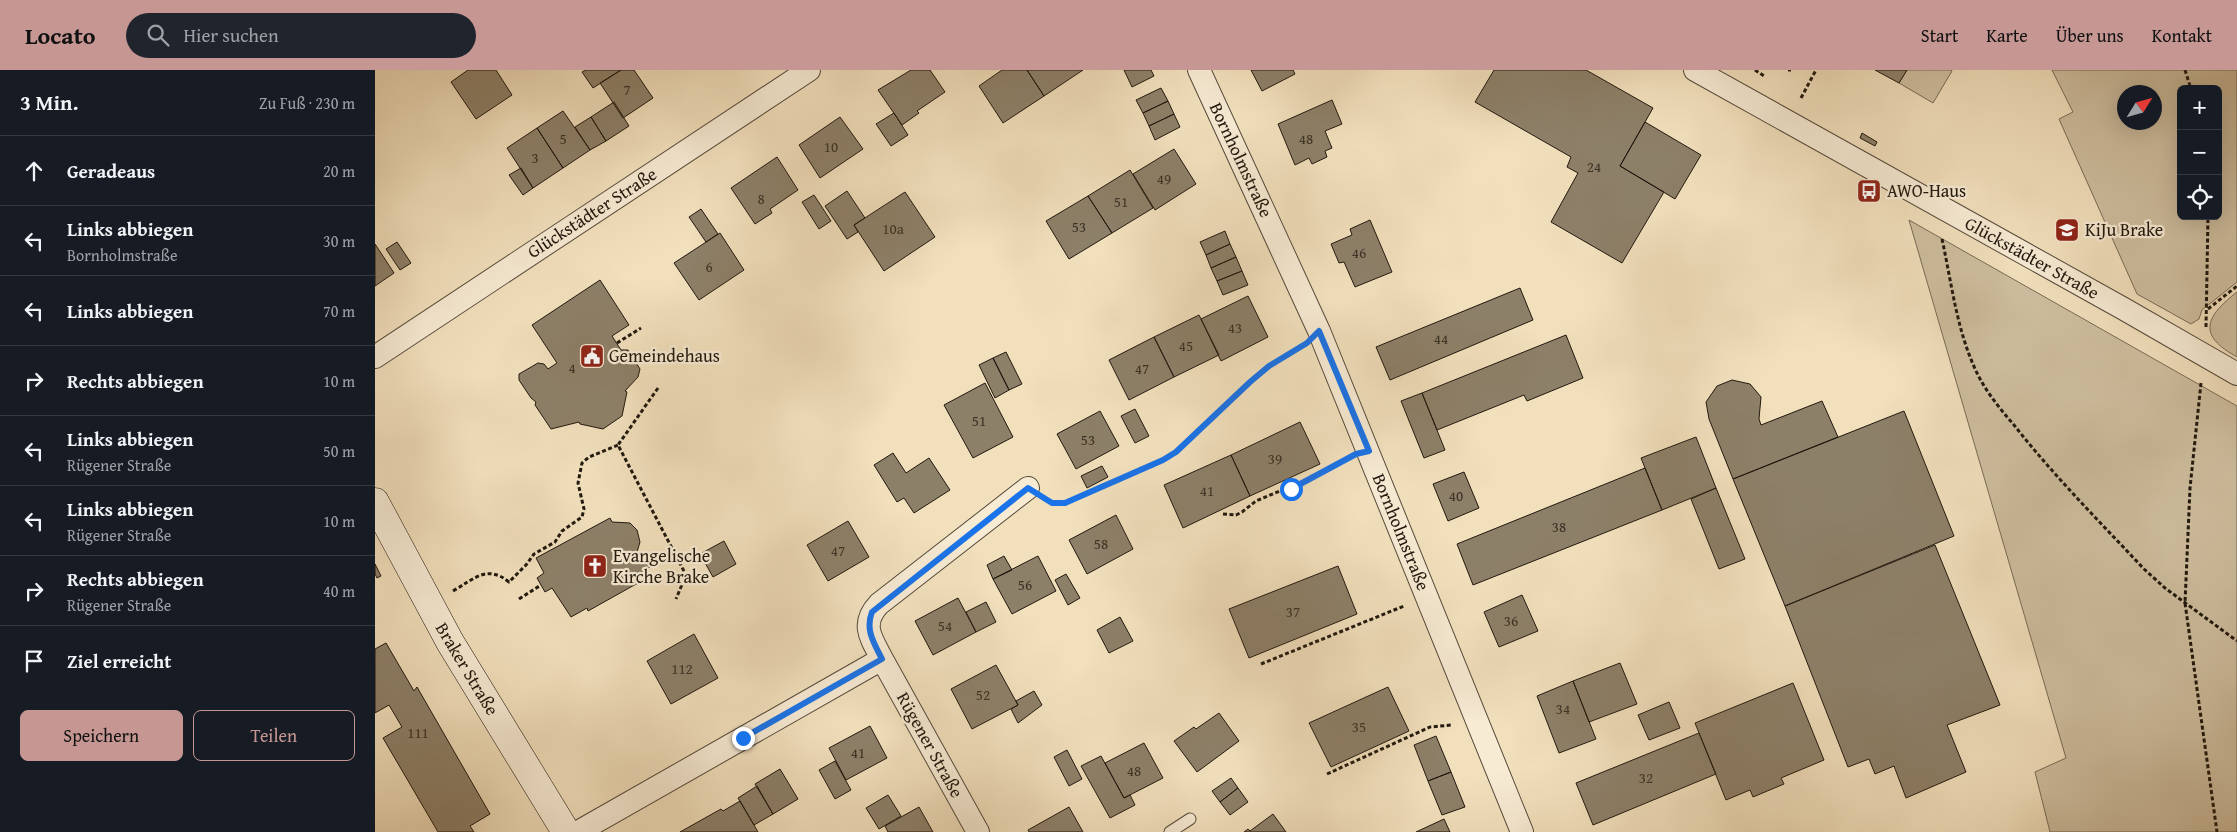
<!DOCTYPE html>
<html lang="de">
<meta charset="utf-8">
<style>
body{margin:0;font-family:"Gentium Book Plus",serif;background:#20242c;color:#f1f3f6}
.controls{position:absolute;right:15px;top:15px;display:grid;overflow:hidden;border-radius:8px;box-shadow:0 5px 20px #0002}
.controls button{width:45px;height:45px;display:grid;place-items:center;padding:0;border:0;border-bottom:1px solid #363941;background:#171b24;color:#f1f3f6;font:25px sans-serif}
.compass{position:absolute;left:1742px;top:15px;width:45px;height:45px;border-radius:50%;background:#171b24;box-shadow:0 5px 20px #0002;rotate:53deg}
.stop{position:absolute;width:15px;height:15px;margin:-11px;border:4px solid #1a73e8;border-radius:50%;background:#fff}
.stop.end{background:#1a73e8;border-color:#fff;box-shadow:0 1px 5px #0008}
.list{margin:0;padding:0;list-style:none}
h2{display:flex;justify-content:space-between;align-items:center;height:65px;margin:0;padding:0 20px;font-size:21px}
h2 small{font-size:16px;font-weight:400;color:#9ea1a6}
.list li{display:grid;grid-template-columns:32px 1fr auto;gap:15px;align-items:center;box-sizing:border-box;height:70px;padding:0 20px;border-top:1px solid #363941}
.list b{display:block;font-size:19px;white-space:nowrap}
.list p{margin:0;font-size:16px;white-space:nowrap;color:#9ea1a6}
.list em{font-size:16px;font-style:normal;color:#9ea1a6}
.actions{display:flex;gap:10px;padding:15px 20px}
.actions a{flex:1;padding:11px 0;border:1px solid #c59692;border-radius:8px;text-align:center;font-size:18px;color:#c59692}
.actions .main{background:#c59692;color:#111}
.icon{flex:none;width:28px;height:28px;fill:none;stroke:currentColor;stroke-width:2;stroke-linecap:round;stroke-linejoin:round}
.map{position:relative;flex:none;width:1862px;height:762px;overflow:hidden}
header{display:flex;align-items:center;gap:30px;box-sizing:border-box;height:70px;padding:0 25px;background:#c59692;color:#111}
header strong{font-size:24px}
nav{display:flex;gap:28px;margin-inline-start:auto;font-size:18px}
.search{width:350px;height:45px;background:#20242c;display:flex;align-items:center;gap:12px;box-sizing:border-box;padding:0 18px;border-radius:28px;color:#9ea1a6;font-size:19px}
main{display:flex}
aside{flex:1;background:#171b24}
.map>svg:first-child{display:block}
.green{fill:#cebe9f;stroke:#776b56;fill-rule:evenodd}
.building{fill:#8d8069;stroke:#20180e}
.lines{fill:none;stroke-linecap:round;stroke-linejoin:round}
.service-casing{stroke:#544a3a;stroke-width:13}
.minor-casing{stroke:#544a3a;stroke-width:24}
.secondary-casing{stroke:#20180e;stroke-width:29}
.path{stroke:#20180e;stroke-width:3;stroke-dasharray:4 2.5;stroke-linecap:butt}
.service{stroke:#f7ebd4;stroke-width:11}
.minor{stroke:#f7ebd4;stroke-width:22}
.secondary{stroke:#f7ebd4;stroke-width:28}
.route{stroke:#1a73e8;stroke-width:6}
.labels{text-anchor:middle;stroke-width:4.5;stroke-linejoin:round;paint-order:stroke}
.number-label{font-size:15px;fill:#3b3225}
.street-label{font-size:18px;fill:#20180e;stroke:#f7ebd4}
.poi-label{font-size:18px;fill:#20180e;stroke:#f7ebd4;text-anchor:start}
</style>
<header>
<strong>Locato</strong>
<div class="search"><svg class="icon" aria-label="search" viewBox="0 0 24 24"><circle cx="10" cy="10" r="6"/><path d="M15 15l6 6"/></svg>Hier suchen</div>
<nav><a>Start</a><a>Karte</a><a>Über uns</a><a>Kontakt</a></nav>
</header>
<main>
<aside>
<h2>3 Min.<small>Zu Fuß · 230 m</small></h2>
<ul class="list">
<li><svg class="icon" aria-label="ahead" viewBox="0 0 24 24"><path d="M12 20V5M6 11l6-6 6 6"/></svg><div><b>Geradeaus</b></div><em>20 m</em></li>
<li><svg class="icon" aria-label="left" viewBox="0 0 24 24"><path d="M17 20v-9H6M10 6l-5 5 5 5"/></svg><div><b>Links abbiegen</b><p>Bornholmstraße</p></div><em>30 m</em></li>
<li><svg class="icon" aria-label="left" viewBox="0 0 24 24"><path d="M17 20v-9H6M10 6l-5 5 5 5"/></svg><div><b>Links abbiegen</b></div><em>70 m</em></li>
<li><svg class="icon" aria-label="right" viewBox="0 0 24 24"><path d="M7 20v-9h11M14 6l5 5-5 5"/></svg><div><b>Rechts abbiegen</b></div><em>10 m</em></li>
<li><svg class="icon" aria-label="left" viewBox="0 0 24 24"><path d="M17 20v-9H6M10 6l-5 5 5 5"/></svg><div><b>Links abbiegen</b><p>Rügener Straße</p></div><em>50 m</em></li>
<li><svg class="icon" aria-label="left" viewBox="0 0 24 24"><path d="M17 20v-9H6M10 6l-5 5 5 5"/></svg><div><b>Links abbiegen</b><p>Rügener Straße</p></div><em>10 m</em></li>
<li><svg class="icon" aria-label="right" viewBox="0 0 24 24"><path d="M7 20v-9h11M14 6l5 5-5 5"/></svg><div><b>Rechts abbiegen</b><p>Rügener Straße</p></div><em>40 m</em></li>
<li><svg class="icon" aria-label="arrive" viewBox="0 0 24 24"><path d="M6 21V4h12l-3 4 3 4H6"/></svg><div><b>Ziel erreicht</b></div></li>
</ul>
<div class="actions"><a class="main">Speichern</a><a>Teilen</a></div>
</aside>
<div class="map">
<svg width="1862" height="762" viewBox="0 0 1862 762">
<rect width="100%" height="100%" fill="#f2e0bd"/>
<filter id="stains"><feTurbulence type="fractalNoise" baseFrequency=".004" numOctaves="4"/><feColorMatrix values="0 0 0 0 .2 0 0 0 0 .09 0 0 0 0 .02 0 0 0 .5 -.17"/></filter>
<radialGradient id="worn" r=".72"><stop offset=".6" stop-color="#630" stop-opacity="0"/><stop offset="1" stop-color="#630" stop-opacity=".3"/></radialGradient>
<path class="green" d="M1532,0H1576L1577,1L1558,33L1524,13Z
M1677,0H1862V212L1827,240L1824,249L1816,254L1762,224L1684,49L1698,42ZM1806,19H1843V146H1806ZM1750,22H1780V52H1750Z
M1534,150L1862,336V762H1675L1660,702L1691,688Z
M1862,222V287C1822,265 1830,247 1862,222Z"/>
<path class="building" d="M93,0H121L137,25L101,49L76,12Z
M211,0H246L218,18L207,2Z
M246,0H259L278,28L248,48L225,13Z
M536,0H555L570,22L542,41L544,43L527,55L503,20Z
M627,0H652L669,26L628,53L604,16Z
M652,0H708L669,26Z
M749,0H776L779,6L757,17Z
M876,0H918L920,4L887,21Z
M1119,0H1211L1278,38L1245,96L1289,122L1247,193L1176,152L1203,103L1192,97L1196,87L1100,32Z
M1500,0H1532L1524,13Z
M786,18L793,31L768,43L761,30Z
M957,30L967,54L950,61L957,78L950,81L952,87L937,94L934,88L920,95L903,54Z
M793,31L799,44L774,56L768,43Z
M239,32L254,56L231,71L216,47Z
M188,41L215,80L188,98L162,58Z
M519,43L533,65L516,76L501,54Z
M799,44L805,57L780,70L774,56Z
M216,47L231,71L215,80L200,57Z
M465,47L488,79L445,108L424,75Z
M1270,52L1326,85L1300,129L1245,96Z
M162,58L188,98L158,118L132,78Z
M1487,63L1502,72L1500,76L1485,68Z
M799,79L821,114L780,140L758,104Z
M402,87L423,120L395,139L397,143L380,154L356,118Z
M146,98L158,118L148,125L134,105Z
M755,100L778,138L737,163L713,126Z
M472,121L490,148L479,155L483,162L472,169L450,136Z
M530,122L560,167L509,201L479,155Z
M439,125L456,151L444,159L427,132Z
M713,126L737,163L694,189L671,151Z
M326,139L343,164L331,172L314,147Z
M995,150L1017,202L980,217L969,192L964,193L956,174L977,165L975,159Z
M850,161L855,174L831,185L825,172Z
M345,163L369,200L324,230L299,193Z
M22,172L36,193L25,200L11,179Z
M0,174L19,203L0,216Z
M855,174L861,187L836,198L831,185Z
M861,187L867,201L842,211L836,198Z
M867,201L873,215L848,225L842,211Z
M225,210L254,255L237,266L246,280H253L265,299L263,307L250,321L252,322L247,346L228,359L205,354L204,352L176,359L160,335L161,332L156,328L144,310V304L163,293L169,294L173,299L182,293L157,255Z
M1145,218L1158,250L1015,310L1001,277Z
M873,226L893,267L846,291L826,249Z
M824,245L844,285L799,307L779,267Z
M1191,265L1208,308L1152,331L1149,325L1062,360L1047,323Z
M779,267L799,307L754,330L734,290Z
M631,282L647,314L634,320L618,288Z
M618,288L634,320L620,328L604,295Z
M1357,310L1375,314L1386,327L1384,349L1386,355L1447,331L1463,367L1358,409L1334,349L1331,332L1342,316Z
M610,313L638,367L598,388L569,335Z
M1047,323L1070,380L1049,388L1026,331Z
M760,339L774,366L760,373L746,346Z
M725,341L744,376L701,399L682,364Z
M1529,341L1579,466L1410,536L1358,409Z
M925,352L945,394L875,426L856,385Z
M1321,367L1341,418L1287,440L1266,388Z
M518,383L531,403L554,388L575,420L539,443L529,428L522,432L499,395Z
M856,385L875,426L808,458L789,415Z
M727,396L733,407L712,418L706,406Z
M1270,398L1287,440L1098,515L1082,474Z
M1089,402L1104,438L1073,451L1058,414Z
M1341,418L1370,489L1344,499L1316,429Z
M741,445L758,479L712,504L694,470Z
M235,448L237,452L255,453L262,460L265,472L262,482L264,486L268,485L275,489L276,494L274,498L259,506L263,513L213,541L212,538L196,547L177,518L170,522L162,508L169,503L161,488Z
M473,451L494,487L453,511L432,475Z
M349,471L361,494L338,507L325,484Z
M1560,475L1625,635L1572,655L1591,702L1531,728L1519,696L1500,704L1494,689L1473,697L1410,536Z
M629,486L637,500L618,509L612,495Z
M663,486L681,521L637,544L618,509Z
M0,494L6,506L2,508L0,504Z
M963,496L982,544L874,588L854,539Z
M691,504L705,528L693,535L680,510Z
M1147,525L1163,561L1124,577L1109,542Z
M583,528L601,562L558,585L540,551Z
M611,532L621,552L601,562L591,542Z
M745,547L758,571L734,583L722,560Z
M319,564L343,608L296,634L272,591Z
M11,573L39,621L42,617L115,744L95,756L99,762H63L8,668L27,657L14,635L0,643V579Z
M1245,593L1262,634L1214,652L1198,611Z
M621,595L643,635L597,659L576,619Z
M1198,611L1221,669L1184,683L1162,626Z
M1418,613L1449,690L1406,708L1409,714L1378,727L1375,720L1351,730L1320,653Z
M1013,617L1034,661L956,697L934,653Z
M659,621L667,635L643,653L636,639L643,635L641,631Z
M1294,632L1305,658L1274,670L1263,645Z
M844,643L864,671L822,702L799,671L819,657L821,659Z
M495,656L512,688L471,710L454,678Z
M1324,663L1341,704L1218,755L1201,713Z
M1061,666L1076,702L1053,711L1039,675Z
M769,673L788,708L749,728L730,693Z
M692,680L707,709L694,716L679,687Z
M726,686L749,728L755,725L760,735L735,748L706,696Z
M460,691L476,720L460,729L444,700Z
M405,699L423,729L398,744L380,714Z
M1076,702L1090,737L1067,745L1053,711Z
M856,708L863,718L845,732L837,721Z
M382,716L398,744L379,755L363,728Z
M863,718L873,732L855,745L845,732Z
M513,725L526,746L504,759L491,738Z
M365,731L383,762H305L346,739L348,741Z
M544,737L558,762H513L510,756Z
M694,737L708,762H654L653,760Z
M898,744L911,762H869L873,759L875,761Z
M1069,749L1075,762H1041Z"/>
<g class="lines">
<defs>
<path id="service" d="M795,762L815,749"/>
<path id="minor" d="M824,0L944,261L1147,762
M1320,0L1749,239L1862,304
M0,287L434,0
M203,762L507,589
M603,762L507,589C496,568 485,554 504,534L653,418"/>
<path id="secondary" d="M0,432L75,572L191,762"/>
</defs>
<use href="#service" class="service-casing"/>
<use href="#minor" class="minor-casing"/>
<use href="#secondary" class="secondary-casing"/>
<path class="path" d="M1380,0L1389,6
M1413,0H1416
M1810,0L1816,19
M1426,28L1441,0
M1567,169C1577,215 1582,263 1603,305C1612,323 1626,340 1639,355C1679,406 1725,452 1769,499L1790,518L1862,571
M1833,239L1862,216
M1831,257L1833,146
M242,273L266,258
M1826,313L1815,418L1810,533L1842,762
M283,318L243,375L311,505L301,529
M674,431L690,433L772,398L801,382L875,313L894,296L923,279
M848,444L861,445L867,442L881,431L907,420L923,416L934,408L968,391
M78,521C99,509 112,494 134,512L151,495L159,484L180,472L187,461L207,447L209,439L203,413L207,393L214,387L243,375
M144,529L166,515
M886,594L1029,536
M952,704L1055,657L1076,655"/>
<use href="#service" class="service"/>
<use href="#minor" class="minor"/>
<use href="#secondary" class="secondary"/>
</g>
<g class="lines">
<path class="route" d="M368,668L507,589C499,573 490,560 497,542L653,418L677,433H690L788,390L801,382L875,312L894,296L932,273L944,261L994,381L981,384L916,419"/>
</g>
<defs>
<symbol id="bus-square" viewBox="-11 -11 22 22"><rect x="-9" y="-9" width="18" height="18" rx="4" fill="#8f2418" stroke="#f7ebd4"/><path d="M-5-6H5V4H4V6H2V4H-2V6H-4V4H-5ZM-3.5-4V0h7V-4ZM-3.5 1.2v1.5H-2V1.2ZM2 1.2v1.5H3.5V1.2Z" fill="#fff"/></symbol>
<symbol id="school-square" viewBox="-11 -11 22 22"><rect x="-9" y="-9" width="18" height="18" rx="4" fill="#8f2418" stroke="#f7ebd4"/><path d="M0-5L7-2L0 1L-7-2ZM-4 1L0 2.5L4 1V4Q0 6-4 4Z" fill="#fff"/></symbol>
<symbol id="civic-square" viewBox="-11 -11 22 22"><rect x="-9" y="-9" width="18" height="18" rx="4" fill="#8f2418" stroke="#f7ebd4"/><path d="M-.6-6.5H3V-4.5H.6V-3L4-1V1h2V6H-6V1h2V-1L-.6-3ZM-1.2 2.5V6h2.4V2.5Z" fill="#fff"/></symbol>
<symbol id="church-square" viewBox="-11 -11 22 22"><rect x="-9" y="-9" width="18" height="18" rx="4" fill="#8f2418" stroke="#f7ebd4"/><path d="M-1.2-6h2.4v3.5h3.3v2.4h-3.3V6h-2.4V-.1h-3.3v-2.4h3.3Z" fill="#fff"/></symbol>
</defs>
<g fill-rule="evenodd">
<use href="#bus-square" x="1480" y="107" width="28" height="28"/>
<use href="#school-square" x="1678" y="146" width="28" height="28"/>
<use href="#civic-square" x="203" y="272" width="28" height="28"/>
<use href="#church-square" x="206" y="482" width="28" height="28"/>
</g>
<g class="labels">
<g class="number-label">
<text x="252" y="25">7</text>
<text x="188" y="74">5</text>
<text x="931" y="74">48</text>
<text x="456" y="82">10</text>
<text x="160" y="93">3</text>
<text x="1219" y="102">24</text>
<text x="789" y="114">49</text>
<text x="386" y="134">8</text>
<text x="746" y="137">51</text>
<text x="704" y="162">53</text>
<text x="518" y="164">10a</text>
<text x="984" y="188">46</text>
<text x="334" y="202">6</text>
<text x="860" y="263">43</text>
<text x="1066" y="274">44</text>
<text x="811" y="281">45</text>
<text x="197" y="303">4</text>
<text x="767" y="304">47</text>
<text x="604" y="356">51</text>
<text x="713" y="375">53</text>
<text x="900" y="394">39</text>
<text x="832" y="426">41</text>
<text x="1081" y="431">40</text>
<text x="1184" y="462">38</text>
<text x="726" y="479">58</text>
<text x="463" y="486">47</text>
<text x="650" y="520">56</text>
<text x="918" y="547">37</text>
<text x="1136" y="556">36</text>
<text x="570" y="561">54</text>
<text x="307" y="604">112</text>
<text x="608" y="630">52</text>
<text x="1188" y="644">34</text>
<text x="984" y="662">35</text>
<text x="43" y="668">111</text>
<text x="483" y="688">41</text>
<text x="759" y="706">48</text>
<text x="1271" y="713">32</text>
</g>
<g class="street-label">
<text transform="translate(866 90) rotate(65)" y="6">Bornholmstraße</text>
<text transform="translate(217 143) rotate(-33)" y="6">Glückstädter Straße</text>
<text transform="translate(1657 188) rotate(29)" y="6">Glückstädter Straße</text>
<text transform="translate(1026 462) rotate(68)" y="6">Bornholmstraße</text>
<text transform="translate(92 599) rotate(59)" y="6">Braker Straße</text>
<text transform="translate(555 675) rotate(61)" y="6">Rügener Straße</text>
</g>
<g class="poi-label">
<text x="1512" y="127">AWO-Haus</text>
<text x="1710" y="166">KiJu Brake</text>
<text x="234" y="292">Gemeindehaus</text>
<text x="238" y="492">Evangelische<tspan x="238" dy="21">Kirche Brake</tspan></text>
</g>
</g>
<rect width="100%" height="100%" filter="url(#stains)"/>
<rect width="100%" height="100%" fill="url(#worn)"/>
</svg>
<div class="controls">
<button>+</button>
<button>−</button>
<button><svg class="icon" aria-label="locate" viewBox="0 0 24 24"><circle cx="12" cy="12" r="6"/><path d="M12 2v4M12 18v4M2 12h4M18 12h4"/></svg></button>
</div>
<svg class="compass" viewBox="-18 -18 36 36"><path d="M0-13l5 13h-10z" fill="#e53935"/><path d="M0 13l5-13h-10z" fill="#9ea1a6"/></svg>
<div class="stop" style="left:916px;top:419px"></div>
<div class="stop end" style="left:368px;top:668px"></div>
</div>
</main>
